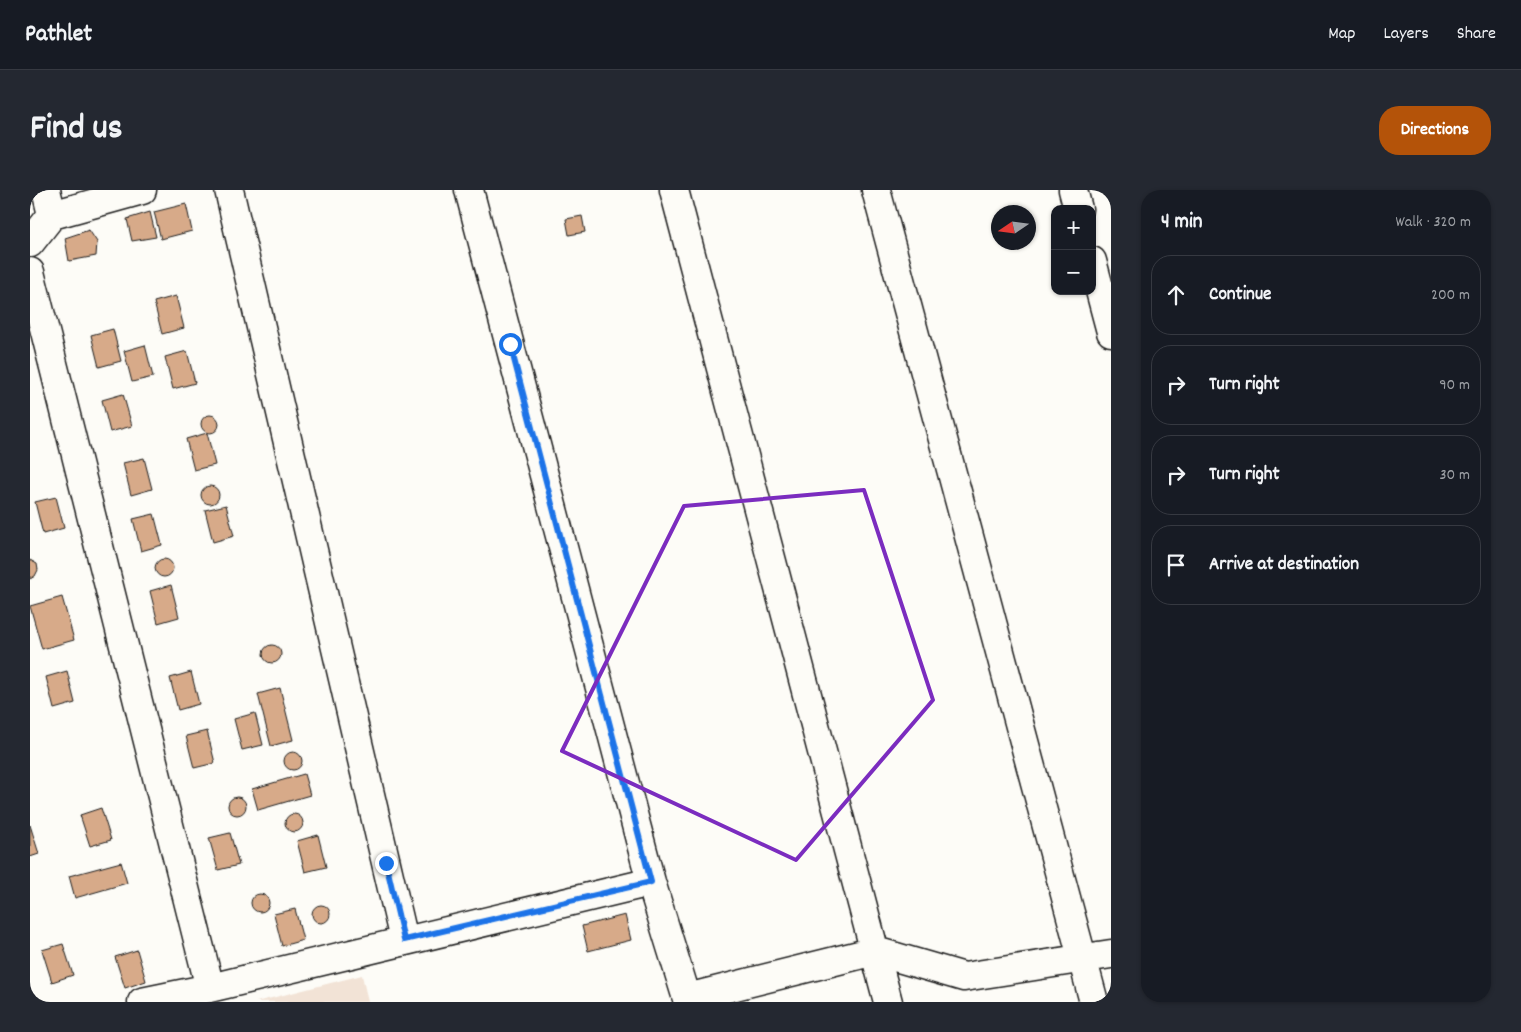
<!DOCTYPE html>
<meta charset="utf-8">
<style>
body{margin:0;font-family:Dekko,sans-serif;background:#242831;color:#f1f3f6}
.controls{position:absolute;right:15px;top:15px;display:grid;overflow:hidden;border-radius:10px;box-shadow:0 1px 4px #0004}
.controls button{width:45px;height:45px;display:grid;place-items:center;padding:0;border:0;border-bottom:1px solid #363941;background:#171b24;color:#f1f3f6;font:25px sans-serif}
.compass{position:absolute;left:961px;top:15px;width:45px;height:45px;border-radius:50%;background:#171b24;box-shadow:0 1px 4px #0004;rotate:257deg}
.stop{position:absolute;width:15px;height:15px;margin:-11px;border:4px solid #1a73e8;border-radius:50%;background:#fff}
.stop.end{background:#1a73e8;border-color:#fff;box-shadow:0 1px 5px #0008}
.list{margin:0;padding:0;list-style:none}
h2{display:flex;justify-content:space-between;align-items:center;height:65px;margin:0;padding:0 20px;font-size:21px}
h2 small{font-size:16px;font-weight:400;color:#9ea1a6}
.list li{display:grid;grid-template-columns:32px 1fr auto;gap:15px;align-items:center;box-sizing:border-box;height:80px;margin:0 10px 10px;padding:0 10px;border:1px solid #363941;border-radius:20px}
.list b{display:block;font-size:19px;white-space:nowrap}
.list em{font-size:16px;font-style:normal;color:#9ea1a6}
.icon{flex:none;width:28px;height:28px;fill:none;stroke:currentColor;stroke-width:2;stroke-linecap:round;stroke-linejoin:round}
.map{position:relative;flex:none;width:1081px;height:812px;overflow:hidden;border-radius:20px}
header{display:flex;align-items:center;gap:30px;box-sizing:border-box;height:70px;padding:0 25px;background:#171b24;border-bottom:1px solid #363941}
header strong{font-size:24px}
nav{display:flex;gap:28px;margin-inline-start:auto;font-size:18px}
.intro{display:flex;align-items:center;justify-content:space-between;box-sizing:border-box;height:120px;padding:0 30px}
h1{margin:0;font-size:35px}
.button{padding:12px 22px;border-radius:20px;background:#b45309;color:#fff;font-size:18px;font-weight:700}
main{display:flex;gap:30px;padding:0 30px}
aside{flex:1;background:#171b24;border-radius:20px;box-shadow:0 1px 4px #0004}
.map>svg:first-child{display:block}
.built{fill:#f2e3d6}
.building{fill:#d7aa89;stroke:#1c1c1c}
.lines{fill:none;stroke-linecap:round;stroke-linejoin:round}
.minor-casing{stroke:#1c1c1c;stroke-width:31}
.minor{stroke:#fdfcf7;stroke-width:28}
.route{stroke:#1a73e8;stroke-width:6}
.marked{fill:none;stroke:#7b2cbf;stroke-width:4;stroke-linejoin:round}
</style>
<header>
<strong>Pathlet</strong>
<nav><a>Map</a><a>Layers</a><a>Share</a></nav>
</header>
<div class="intro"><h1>Find us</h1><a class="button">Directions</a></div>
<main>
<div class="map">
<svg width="1081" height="812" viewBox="0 0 1081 812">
<rect width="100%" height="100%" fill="#fdfcf7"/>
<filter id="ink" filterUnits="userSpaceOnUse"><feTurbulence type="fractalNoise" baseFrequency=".02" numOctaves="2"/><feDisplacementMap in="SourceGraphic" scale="10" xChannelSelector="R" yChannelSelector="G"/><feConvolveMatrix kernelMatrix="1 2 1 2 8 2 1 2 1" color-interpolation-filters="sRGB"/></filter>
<g filter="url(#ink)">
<path class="built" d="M332,785L338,812H226Z"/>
<path class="building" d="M156,14L162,41L131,49L124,22Z
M120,22L126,47L102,51L97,29Z
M552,26L555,42L539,45L536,29Z
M59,40L67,52L66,66L39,71L35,48Z
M146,106L154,138L132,144L124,112Z
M83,139L91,171L69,177L61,145Z
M115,155L123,187L102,192L94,161Z
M157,161L165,193L143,199L135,167Z
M93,204L102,236L80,242L72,210Z
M171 234a9 9 0 1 1 18 0a9 9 0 1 1-18 0Z
M177,243L185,275L164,280L156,249Z
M114,268L122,299L101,305L93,273Z
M171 305a9 9 0 1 1 18 0a9 9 0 1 1-18 0Z
M26,307L34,338L13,344L5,312Z
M196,315L204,346L183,352L175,320Z
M124,324L132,355L111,361L103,329Z
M125 378a9 9 0 1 1 18 0a9 9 0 1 1-18 0Z
M0,370L7,374L8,380L5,386L0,389Z
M141,395L149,427L128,433L120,401Z
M32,407L44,450L12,459L0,416Z
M233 464a9 9 0 1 1 18 0a9 9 0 1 1-18 0Z
M37,481L45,513L24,519L16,487Z
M161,482L169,514L148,520L140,488Z
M250,498L263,550L241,556L228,504Z
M225,523L233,555L212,560L204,529Z
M177,541L185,573L164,578L156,546Z
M254 571a9 9 0 1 1 18 0a9 9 0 1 1-18 0Z
M274,584L280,605L228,620L222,599Z
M198 616a9 9 0 1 1 18 0a9 9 0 1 1-18 0Z
M71,618L81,650L60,656L50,625Z
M255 633a9 9 0 1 1 18 0a9 9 0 1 1-18 0Z
M0,635L9,664L0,667Z
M200,643L209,675L188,680L179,648Z
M288,645L296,677L275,682L267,651Z
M91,672L97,693L45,708L39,686Z
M221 713a9 9 0 1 1 18 0a9 9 0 1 1-18 0Z
M282 724a9 9 0 1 1 18 0a9 9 0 1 1-18 0Z
M265,719L273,750L252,756L244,724Z
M595,725L601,750L558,761L552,736Z
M33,754L43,785L22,792L12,760Z
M107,760L116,791L95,798L85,767Z"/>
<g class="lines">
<defs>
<path id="minor" d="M16,0L22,25
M199,0L374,750
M439,0L621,692L658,812
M644,0L858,812
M846,0L1064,812
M1043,0L1048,19
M0,53L22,25L112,0
M1062,71L1081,142
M0,82L180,798
M657,808L845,761L934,787L1081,764
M112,812L180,798L621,692"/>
</defs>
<use href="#minor" class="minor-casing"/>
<use href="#minor" class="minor"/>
</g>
</g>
<g class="lines" filter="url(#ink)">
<path class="route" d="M356,673L374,750L621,692L480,154"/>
</g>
<path class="marked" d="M834,300L903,510L766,670L532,561L654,316Z"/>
</svg>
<div class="controls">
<button>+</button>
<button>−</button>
</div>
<svg class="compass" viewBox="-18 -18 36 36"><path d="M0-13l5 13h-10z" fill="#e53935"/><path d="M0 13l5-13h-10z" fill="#9ea1a6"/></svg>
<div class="stop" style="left:480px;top:154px"></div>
<div class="stop end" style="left:356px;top:673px"></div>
</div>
<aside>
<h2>4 min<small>Walk · 320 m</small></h2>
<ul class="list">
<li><svg class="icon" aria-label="ahead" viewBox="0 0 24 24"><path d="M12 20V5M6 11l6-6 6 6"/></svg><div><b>Continue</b></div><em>200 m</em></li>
<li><svg class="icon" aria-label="right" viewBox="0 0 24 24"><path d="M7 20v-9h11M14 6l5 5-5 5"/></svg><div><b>Turn right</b></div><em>90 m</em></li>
<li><svg class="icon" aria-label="right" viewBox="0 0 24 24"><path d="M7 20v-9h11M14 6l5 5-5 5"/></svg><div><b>Turn right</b></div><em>30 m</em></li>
<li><svg class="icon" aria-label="arrive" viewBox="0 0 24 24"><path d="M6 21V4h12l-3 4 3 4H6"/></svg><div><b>Arrive at destination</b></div></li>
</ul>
</aside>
</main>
